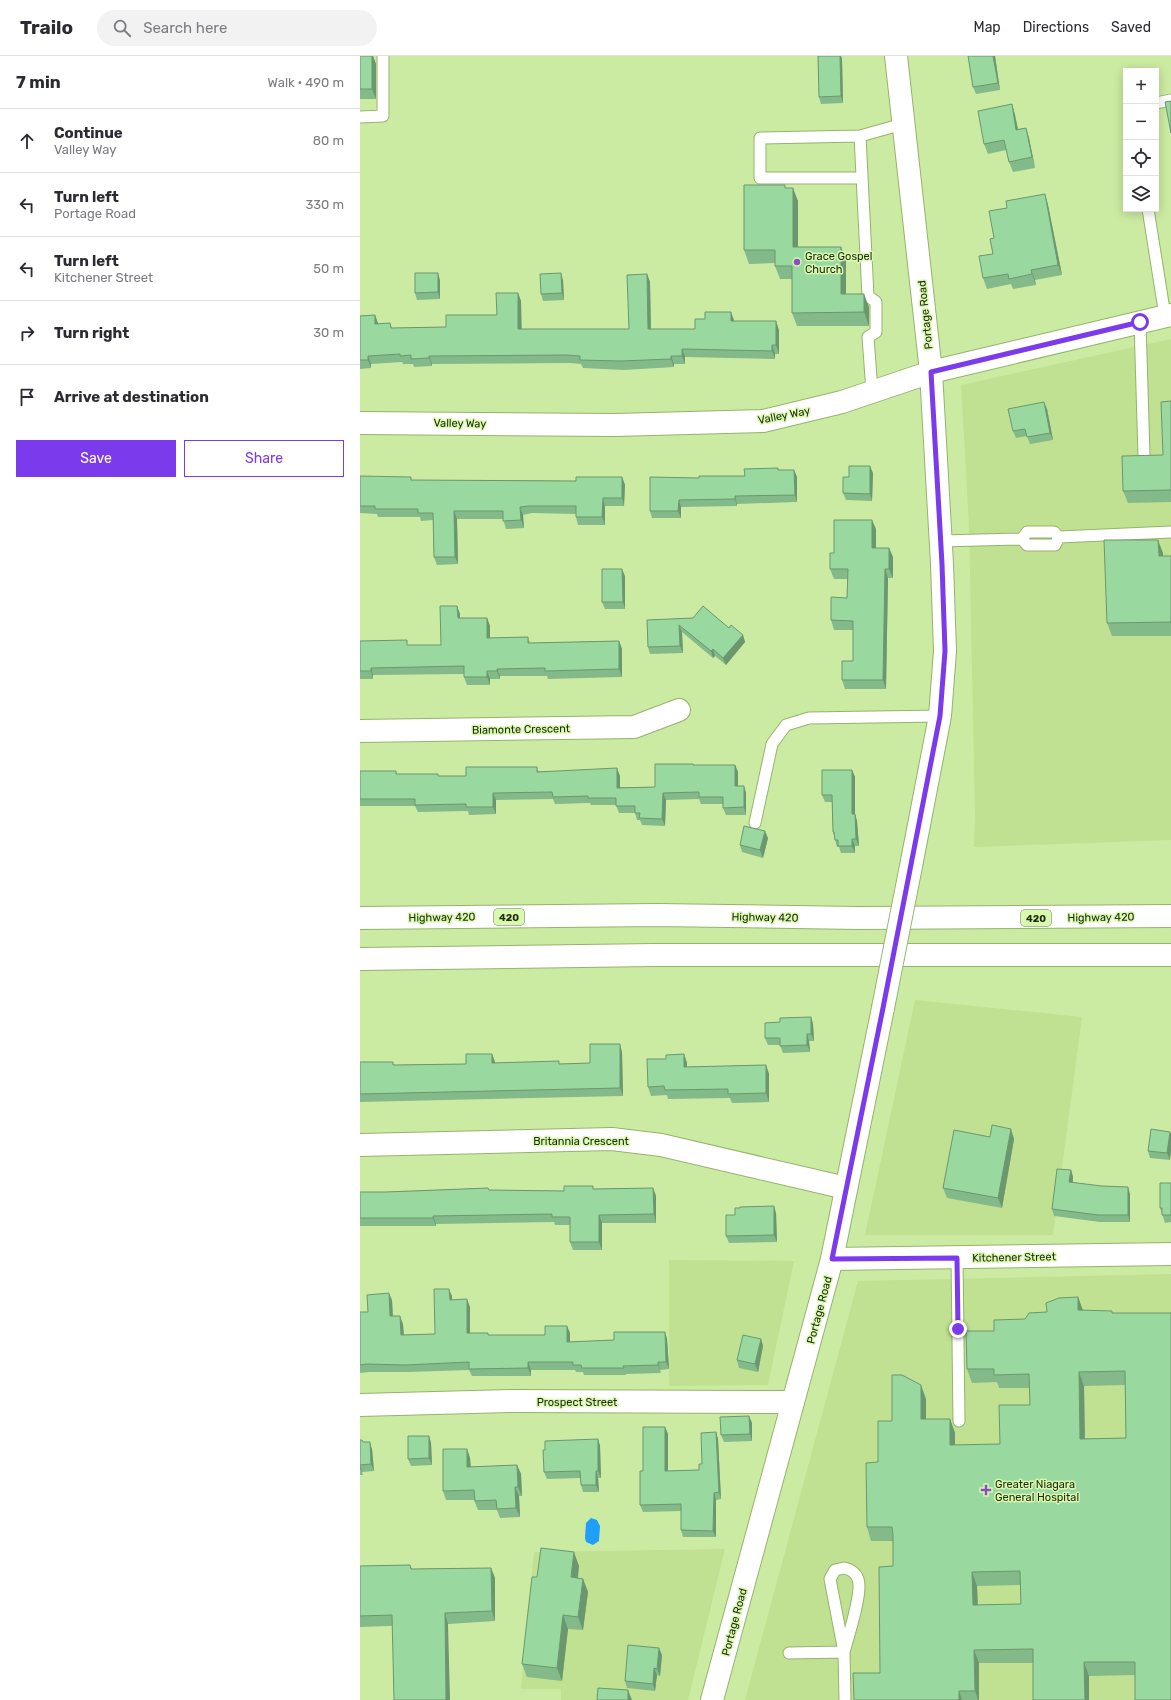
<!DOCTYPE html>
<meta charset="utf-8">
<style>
body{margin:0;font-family:Rubik,sans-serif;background:#f2f2f3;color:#2b2b33}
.controls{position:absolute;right:12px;top:12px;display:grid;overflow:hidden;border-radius:0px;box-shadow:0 2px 10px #0003}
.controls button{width:36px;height:36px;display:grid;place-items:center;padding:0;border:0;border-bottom:1px solid #e1e1e2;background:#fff;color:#2b2b33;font:20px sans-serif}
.stop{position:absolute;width:12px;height:12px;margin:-9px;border:3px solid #7c3aed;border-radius:50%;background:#fff}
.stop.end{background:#7c3aed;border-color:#fff;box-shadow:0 1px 4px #0008}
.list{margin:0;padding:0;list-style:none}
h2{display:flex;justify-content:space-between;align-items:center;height:52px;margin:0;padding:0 16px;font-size:17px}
h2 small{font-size:13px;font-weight:400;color:#7c7c81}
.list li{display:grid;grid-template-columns:26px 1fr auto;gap:12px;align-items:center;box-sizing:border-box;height:64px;padding:0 16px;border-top:1px solid #e1e1e2}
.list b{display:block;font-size:15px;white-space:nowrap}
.list p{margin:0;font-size:13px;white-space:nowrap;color:#7c7c81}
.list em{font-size:13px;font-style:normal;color:#7c7c81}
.actions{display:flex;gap:8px;padding:12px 16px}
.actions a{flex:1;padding:9px 0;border:1px solid #7c3aed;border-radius:0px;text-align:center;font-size:14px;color:#7c3aed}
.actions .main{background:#7c3aed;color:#fff}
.icon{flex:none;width:22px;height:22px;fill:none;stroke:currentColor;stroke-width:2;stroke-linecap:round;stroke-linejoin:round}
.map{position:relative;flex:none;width:811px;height:1644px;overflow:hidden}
header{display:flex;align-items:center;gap:24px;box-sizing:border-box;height:56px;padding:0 20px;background:#fff;border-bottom:1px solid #e1e1e2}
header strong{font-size:19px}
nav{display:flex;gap:22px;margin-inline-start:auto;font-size:14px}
.search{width:280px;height:36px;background:#f2f2f3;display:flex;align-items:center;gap:10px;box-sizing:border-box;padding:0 14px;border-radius:22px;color:#7c7c81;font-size:15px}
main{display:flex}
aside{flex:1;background:#fff}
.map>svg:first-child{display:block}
.built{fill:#bfe191}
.water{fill:#1f9efa}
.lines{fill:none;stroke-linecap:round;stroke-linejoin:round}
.service-casing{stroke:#96b36c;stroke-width:13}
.minor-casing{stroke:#96b36c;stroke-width:24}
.tertiary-casing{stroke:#96b36c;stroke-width:24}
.motorway-casing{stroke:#96b36c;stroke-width:24}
.service{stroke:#fff;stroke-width:11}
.minor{stroke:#fff;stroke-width:22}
.tertiary{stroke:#fff;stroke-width:22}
.motorway{stroke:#fff;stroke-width:22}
.tertiary-bridge-casing{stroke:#96b36c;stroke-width:24;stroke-linecap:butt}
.tertiary-bridge{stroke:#fff;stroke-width:22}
.wall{fill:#84ba89;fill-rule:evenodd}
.shaded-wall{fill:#6b976f}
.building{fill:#99d89f;stroke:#6b976f;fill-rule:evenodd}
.route{stroke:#7c3aed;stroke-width:5}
.poi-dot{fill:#8e4dc2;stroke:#d9f9af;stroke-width:1.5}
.labels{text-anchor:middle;stroke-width:3;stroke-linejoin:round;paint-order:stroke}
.shield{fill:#d9f9af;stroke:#586a40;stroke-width:1}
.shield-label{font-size:10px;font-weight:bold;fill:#212d10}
.poi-label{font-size:11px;fill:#212d10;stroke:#d9f9af;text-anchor:start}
.street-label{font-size:11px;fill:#212d10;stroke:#d9f9af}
</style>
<header>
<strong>Trailo</strong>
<div class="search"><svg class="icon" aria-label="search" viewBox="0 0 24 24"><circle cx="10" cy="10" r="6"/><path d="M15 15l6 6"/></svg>Search here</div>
<nav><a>Map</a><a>Directions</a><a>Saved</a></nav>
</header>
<main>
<aside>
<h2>7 min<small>Walk · 490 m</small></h2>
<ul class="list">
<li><svg class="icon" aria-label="ahead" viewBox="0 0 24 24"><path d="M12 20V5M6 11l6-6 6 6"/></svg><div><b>Continue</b><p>Valley Way</p></div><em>80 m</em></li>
<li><svg class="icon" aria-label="left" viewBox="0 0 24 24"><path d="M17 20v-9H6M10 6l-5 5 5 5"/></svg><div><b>Turn left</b><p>Portage Road</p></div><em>330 m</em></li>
<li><svg class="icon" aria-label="left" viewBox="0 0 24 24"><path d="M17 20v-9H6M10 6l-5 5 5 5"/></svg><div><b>Turn left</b><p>Kitchener Street</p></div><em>50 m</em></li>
<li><svg class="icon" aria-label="right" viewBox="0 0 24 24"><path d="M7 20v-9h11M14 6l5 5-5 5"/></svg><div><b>Turn right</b></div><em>30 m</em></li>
<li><svg class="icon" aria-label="arrive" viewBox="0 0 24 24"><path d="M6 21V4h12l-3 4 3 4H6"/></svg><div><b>Arrive at destination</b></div></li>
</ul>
<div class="actions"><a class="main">Save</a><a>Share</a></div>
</aside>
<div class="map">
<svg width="811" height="1644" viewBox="0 0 811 1644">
<rect width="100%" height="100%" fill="#cceba2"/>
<path class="built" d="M811,283V784L614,791L615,759L609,469L601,329Z
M555,944L722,961L693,1179H505Z
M309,1204L434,1205L408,1329L309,1330Z
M811,1218V1644H385L498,1225Z
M365,1493L328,1644H201V1633H161L174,1496Z"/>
<path class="water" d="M231,1462L237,1464L240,1470L239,1485L233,1489L226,1486L225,1482L226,1467Z"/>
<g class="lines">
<defs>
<path id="service" d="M796,47L811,44
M0,61L23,60V0
M500,80L543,68
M502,122H400V82L500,80L508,240L516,246V276L508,281L512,335
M788,153L805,260
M780,266L784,400
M699,481L811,476
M662,483L667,489H695L699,481
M581,485L662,483L667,476H694L699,481
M395,767L412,688L426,669L449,662L580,660
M597,1202L599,1365
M484,1596C488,1581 503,1536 498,1523C496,1517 490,1513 484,1512L475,1514L470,1523L484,1596L485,1644
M429,1597L484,1596"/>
<path id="minor" d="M0,675L274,671L319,654
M0,1089L252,1083L301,1089L486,1132
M472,1203L811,1198
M0,1349L150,1345L433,1346"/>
<path id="tertiary" d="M536,0L571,316L582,508L585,595L580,660L552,805
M0,367L255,369L403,365L482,346L571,316L811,259
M352,1644L472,1203L523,952"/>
<path id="motorway" d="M0,862L297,859L499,862L811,860
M0,903L296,899H811"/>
</defs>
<use href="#service" class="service-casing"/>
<use href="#minor" class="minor-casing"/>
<use href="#tertiary" class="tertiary-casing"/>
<use href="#motorway" class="motorway-casing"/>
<use href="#service" class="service"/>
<use href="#minor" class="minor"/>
<use href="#tertiary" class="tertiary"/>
<use href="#motorway" class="motorway"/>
<defs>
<path id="tertiary-bridge" d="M523,952L552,805"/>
</defs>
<use href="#tertiary-bridge" class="tertiary-bridge-casing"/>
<use href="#tertiary-bridge" class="tertiary-bridge"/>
</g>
<path class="wall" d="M0,0H13L16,8V43H0Z
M458,0H481L482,3L483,47L461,48L459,41Z
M608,0H635L640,34L616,38L613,31Z
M652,48L655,59L658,73L666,72L669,82L675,112L653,116L649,106L646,94L628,98L624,88Z
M426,132L438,145V191H481L486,204V238L509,251V270H437L432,257V223H420L415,210V207L389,208L384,194Z
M685,138L688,149L702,219L675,224L676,229L653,233L651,228L627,233L623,222L633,198L634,182L647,152Z
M287,218L290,226L291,273H335L374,264V265L419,274V298H415V303L325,301V308H314V311L264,314L223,312L221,308L210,307L72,308V310L54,311L53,308H43L42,306L11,308V312L0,313V260L15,259L18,268L30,267L32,272L86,271L137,259L158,237L161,245V273H269Z
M80,224V243L57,244L55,237Z
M203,224L204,244L183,245L181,238Z
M811,345V446L768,447L763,435L803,399Z
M687,353L693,384L670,388L667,380L656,382L653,375Z
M418,412L419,414H434L437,421V446L377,448V450L321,451V462H292L290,455L339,422L385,420Z
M513,417L512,445L486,444L483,437L489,421Z
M0,420L52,424L216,425L262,421L265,429L264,450H245V469H218L216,461V458L172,457L163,459L164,472L146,473L143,463H97L98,508L77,509L74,501L73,464L61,465L60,461H18L17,458L0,457Z
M516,473V492H529L533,501V522H528L526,633H485L482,624L493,605V574H474L471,564L487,542L488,523H474L470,513L474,497Z
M803,497V500H811V580H752L747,567Z
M265,520V553H245L242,546Z
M97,550L100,558V562H127L130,570V582L168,581L170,587L259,585L262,593V621L188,623L187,620H140V623H130V629H107L104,621V618L13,619V623H0V585L49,589H81Z
M287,564L369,572L383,579L385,586L366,609L355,600L353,602L322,576L323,597L290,598L288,591Z
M333,708L334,709H375L378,716V730H384L386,737V759H366L363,752V748H341L339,743L306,744L305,770L282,769L280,764H277L275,757H259L256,749H231L230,747L195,748L193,743L136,744V758L109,759L108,755L58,756L55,750H0V715H36L37,718L78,720H106L177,711L178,715L260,720V731H295Z
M492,714L495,721V758L497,765L499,790H495V797H481L479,791H477L473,776L472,746H465L462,739Z
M408,782L403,802L382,796L380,789Z
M451,961L453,968L454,985H449L450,996L423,997L420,989H408L405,982L420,966Z
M262,996L263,1040L0,1046V1006L34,1009L106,1008L132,998L135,1007L200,1008L230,1007Z
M324,998L327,1007V1011L406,1009L409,1018V1046L372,1047L370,1042L308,1043L307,1039L291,1040L288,1031L306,1003Z
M811,1078V1094L810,1104L790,1102L788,1095Z
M630,1081L654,1083L642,1152L587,1142L583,1132Z
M711,1114L713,1121V1126L770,1138V1166H740L694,1160L692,1153Z
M811,1127V1166L805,1167L800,1152Z
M128,1132L129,1134L204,1135L233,1133L293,1132L296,1140V1167H242V1194H213L210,1186V1169H195L194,1166L76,1168V1170H0V1136H26Z
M416,1157L417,1186L369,1187L366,1180L375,1159Z
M92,1240V1244L110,1251V1277L129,1279H185L207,1270L210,1277V1286L254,1284L305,1276L307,1283L309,1313L300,1314L301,1317L266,1318V1319H224L223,1316H216L215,1314H171V1320H112L109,1314L48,1316H9L0,1317V1256H8L32,1244L33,1260L43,1268L44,1279L75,1278Z
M718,1241L723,1254L753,1257H811L775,1619L729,1620V1644H673V1607H619V1644H494L520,1617L533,1510V1485H511L507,1471L518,1406L532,1365L566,1343V1363H590L595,1377V1389L640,1388L670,1349L669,1332H639L637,1326L612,1327L607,1313L634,1275L665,1263L687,1256ZM765,1329L766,1382L725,1383L724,1330ZM660,1529L661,1548L618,1549L617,1530Z
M401,1283L403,1290L398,1316L379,1312L377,1304Z
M389,1360L392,1367V1385L364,1386L361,1379Z
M305,1371L308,1378V1415L339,1414L356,1376L358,1383L361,1443L356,1444V1481H323L321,1474V1455L283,1456L280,1449L283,1415Z
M69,1380L71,1387L72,1409L51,1410L48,1403Z
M238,1383L240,1390L241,1422H238L239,1436H223L221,1429V1422L187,1423L184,1416L185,1394Z
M0,1384L12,1393L14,1415L2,1416L3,1419H0Z
M107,1393L110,1402L111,1411L157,1409L161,1418L162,1440H159L160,1461L140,1462L137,1454H118L114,1444H86L83,1435Z
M50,1509L52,1513L131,1512L135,1522V1565L88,1568L0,1571V1510Z
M219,1510L218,1522L223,1523L228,1536L223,1574L208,1573L202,1625L167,1621L162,1608L177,1521Z
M302,1599L300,1620L297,1619L295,1635L267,1632L265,1625Z"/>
<path class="shaded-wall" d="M12,0H13L16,8V43L12,33Z
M480,0H481L482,3L483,47L481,40Z
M633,0H635L640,34L638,27Z
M652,48L655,59L660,84L656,74Z
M666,72L669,82L675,112L672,101Z
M433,132L438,145V204L433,191Z
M685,138L688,149L702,219L698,209Z
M481,191L486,204V251L481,238Z
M671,214L675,224L676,229L672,218Z
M78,217L80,224V243L78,236Z
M201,217L203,224L204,244L202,237Z
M287,218L290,226L291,282L288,273Z
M158,237L161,245L162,282L158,273Z
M504,238L509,251V270L504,256Z
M371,256L374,264V274L371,265Z
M15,259L18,267V276L15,268Z
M416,265L419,274V298L416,289Z
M412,289L415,298V303L412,295Z
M322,293L325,301V308L322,300Z
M8,300L11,308V312L8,304Z
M69,300L72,308V310L69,302Z
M311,300L314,308V311L311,303Z
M684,346L687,353L693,384L690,377Z
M510,410L513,417L512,445L510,438Z
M434,414L437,421V446L435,439Z
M262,421L265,429L264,450L262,442Z
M375,440L377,448V450L375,443Z
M243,442L245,450V469L242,461Z
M319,444L321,451V462L318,455Z
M160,451L163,459L164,472L161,464Z
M94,455L97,463L98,508L95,501Z
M512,464L516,473V501L512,492Z
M798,484L803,497L804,514L799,500Z
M529,492L533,501V522L529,513Z
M262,513L265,520V553L263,546Z
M525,513L528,522L526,633L523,624Z
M97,550L100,558V570L98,562Z
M127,562L130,570V590L127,582Z
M319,569L322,576L323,597L320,590Z
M383,579L385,586L366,609L363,602Z
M259,585L262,593V621L259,613Z
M353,593L355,600L353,602L351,595Z
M11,612L13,619V623L11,615Z
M137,613L140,620V623L137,615Z
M127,615L130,623V629L127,621Z
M375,709L378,716V737L375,730Z
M257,712L260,720V739L257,732Z
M492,714L495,721V765L492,758Z
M384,730L386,737V759L384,751Z
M133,737L136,744V758L133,751Z
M303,737L306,744L305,770L302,763Z
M495,758L497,765L499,790L496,783Z
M405,775L408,782L403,802L400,794Z
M492,783L495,790V797L492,790Z
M451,961L453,968L454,985L451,978Z
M447,978L449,985L450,996L447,989Z
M260,988L262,996L263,1040L260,1032Z
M132,998L135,1006V1015L132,1007Z
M324,998L327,1007V1020L324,1011Z
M406,1009L409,1018V1046L406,1037Z
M651,1073L654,1083L642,1152L638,1142Z
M810,1076L811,1078V1094L810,1104L807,1097Z
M711,1114L713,1121L712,1133L709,1126Z
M768,1131L770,1138V1166L768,1159Z
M293,1132L296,1140V1167L294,1158Z
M414,1150L416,1157L417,1186L414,1179Z
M239,1159L242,1167V1194L239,1186Z
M73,1160L76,1168V1170L73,1162Z
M89,1233L92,1240V1251L90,1244Z
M29,1237L32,1244L33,1268L30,1260Z
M718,1241L723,1255L718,1254Z
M107,1243L110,1251V1285L107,1277Z
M40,1260L43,1268L44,1286L41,1279Z
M207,1270L210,1277V1293L207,1286Z
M305,1276L307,1283L309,1313L306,1306Z
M401,1283L403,1290L398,1316L395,1308Z
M168,1306L171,1314V1320L168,1312Z
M298,1306L300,1314L301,1317L298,1309Z
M719,1316L724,1330L725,1396L720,1383Z
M561,1329L566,1343V1377L561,1363Z
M389,1360L392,1367V1385L390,1378Z
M590,1363L595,1377V1402L590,1389Z
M305,1371L308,1378V1422L305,1415Z
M356,1376L358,1383L361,1443L359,1436Z
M69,1380L71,1387L72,1409L69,1402Z
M238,1383L240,1390L241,1422L238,1415Z
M10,1386L12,1393L14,1415L11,1408Z
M107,1393L110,1402L111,1420L107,1411Z
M0,1409L2,1416L3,1419L0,1412Z
M157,1409L161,1418L162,1440L158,1431Z
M236,1415L238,1422L239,1436L236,1429Z
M155,1431L159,1440L160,1461L156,1452Z
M354,1437L356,1444V1481L353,1475Z
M214,1496L219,1510L216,1535L211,1521Z
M131,1512L135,1522V1565L132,1555Z
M612,1516L617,1530L618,1562L613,1549Z
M223,1523L228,1536L223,1574L218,1561Z
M85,1557L88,1568L90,1644H86Z
M203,1559L208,1573L202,1625L197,1612Z
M299,1592L302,1599L300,1620L297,1613Z
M614,1594L619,1607V1644H618L615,1635Z
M724,1606L729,1620V1644H725Z
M294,1612L297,1619L295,1635L293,1628Z
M268,1634L272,1644H268Z
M599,1635L602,1644H599Z"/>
<path class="building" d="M0,0H12V33H0Z
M458,0H480L481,40L459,41Z
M608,0H633L638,27L613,31Z
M811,45V77L805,46Z
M652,48L656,74L666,72L672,101L649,106L644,84L624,88L618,55Z
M384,129H425V132H433V191H481V238H504V256L432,257V210H415V194H384Z
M685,138L698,209L671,214L672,218L649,223L648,218L623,222L619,200L633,198L630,183L634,182L629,155L647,152L646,145Z
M55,217H78V236L55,237Z
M201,217L202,237L181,238L180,218Z
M287,218L288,273H335V263H345V256H371V265H416V289H412V295L322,293V300H311V303L261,305L220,304V300L207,299L69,300V302L51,303V299L40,300V298L8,300V304H0V260L15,259V268L30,267L31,272L86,271V259H137L136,237H158V273H269L267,219Z
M811,345V434L763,435L762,400L803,399L801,346Z
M684,346L690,377L667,381L665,373L653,375L648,353Z
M489,410H510V438L483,437V421H489Z
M418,412V414H434L435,439L375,440V443L319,444L318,455H290V421L339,422V420H385L384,413Z
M0,420L51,421V424L216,425V421H262V442H243L242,461H216V450H169L160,451L161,464L143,465V455H94L95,501H74L73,457H58V453H15V450H0Z
M474,464H512V492H529V513H525L523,624H482V605H493V565L471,564V541L487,542L488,513H470V497H474Z
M744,484H798L799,500H811V566L747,567Z
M242,513H262L263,546H242Z
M80,550H97L98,562H127V582L168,581V587L259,585V613L185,615V612L137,613V615H127V621H104V610L11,612V615H0V585L47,584V589H81Z
M343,550L369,572L371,569L383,579L363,602L353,593L351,595L319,569L320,590L288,591L287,564L333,562Z
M295,708H333V709H375V730H384V751L363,752V741H339V736L303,737L302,763L279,762L280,757H275V750H256V742H228V740L193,741L192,736L133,737V751H106V748L55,749V743H0V715H36V718H78V720H106V711H177V716L257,712V732L295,731Z
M462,714H492V758H495L496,783H492V790H478V784H475L474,776H473L472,739H462Z
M384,770L405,775L400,794L380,789Z
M451,961V978H447V989L420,990V982H405V967L420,966V962Z
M230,988H260V1032L0,1038V1006H33V1009L106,1008V998H132V1007L199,1005V1008L230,1007Z
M324,998V1011L406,1009V1037L368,1038V1033L305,1034L304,1030L288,1031L287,1003H306V999Z
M632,1069L651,1073L638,1142L583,1132L594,1074L630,1081Z
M791,1073L810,1076L807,1097L788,1095Z
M697,1113L711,1114L709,1126L742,1130L768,1131V1159H738L692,1153Z
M800,1127H811V1159H802V1152H800Z
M204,1130H233V1133L293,1132L294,1158L239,1159V1186H210V1161H192V1158L73,1160V1162H0V1136H26L128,1132L129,1134L204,1135Z
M414,1150V1179L366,1180V1159H375V1152H380V1151Z
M74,1233H89L90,1244L107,1243V1277H128V1279H185V1270H207V1286L254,1284V1276H305L306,1306H298V1309L263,1310L264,1312H222L221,1309H213V1306H168V1312L109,1313V1306L45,1309L6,1308L0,1309V1256H8L7,1239L29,1237L30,1260H40L41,1279L75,1278Z
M718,1241V1254L752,1255V1257H811V1644H775V1606H724L725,1644H673V1593L614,1594L615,1635H599V1644H494L493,1617H520L519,1511L533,1510V1479L532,1471H507L506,1407L518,1406V1365H532V1319H542L561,1329V1363H590V1389L640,1388L639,1349H670L669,1318L634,1319V1313H607L606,1275H634V1264L665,1263L669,1257L687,1256L686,1247L699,1242ZM765,1315L766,1382L720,1383L719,1316ZM660,1515L661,1548L613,1549L612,1516Z
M383,1279L401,1283L395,1308L377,1304Z
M389,1360L390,1378L361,1379L360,1361Z
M283,1371H305V1415L339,1414V1408H342L341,1377L356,1376L359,1436L354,1437L353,1475L321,1474V1448L280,1449V1415H283Z
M48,1380H69V1402L48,1403Z
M238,1383V1415H236V1429H221L220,1415L184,1416L183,1394H185V1385Z
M0,1384H2L3,1386H10L11,1408L0,1409Z
M83,1393H107V1411L157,1409L158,1431H155L156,1452L137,1453L136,1444L115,1445L114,1434L83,1435Z
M181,1492L214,1496L211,1521L223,1523L218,1561L203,1559L197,1612L162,1608L172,1521H177Z
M50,1509L51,1513L131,1512L132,1555L85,1557L86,1644H34L32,1559L0,1560V1510Z
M268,1589L299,1592L297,1613L294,1612L293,1628L265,1625Z
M238,1632L268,1634V1644H237Z"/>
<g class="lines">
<path class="route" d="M598,1273L597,1202L472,1203L523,952L580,660L585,595L582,508L571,316L780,266"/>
</g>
<g class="poi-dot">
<circle cx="437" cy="206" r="4"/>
<path d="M624 1428h4v4h4v4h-4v4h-4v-4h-4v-4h4z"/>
</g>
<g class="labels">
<g class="shield">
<rect x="134" y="853" width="30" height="16" rx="3"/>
<rect x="661" y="854" width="30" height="16" rx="3"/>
</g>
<g class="shield-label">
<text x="149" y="865">420</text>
<text x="676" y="866">420</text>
</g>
<g class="poi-label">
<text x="445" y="204">Grace Gospel<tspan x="445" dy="13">Church</tspan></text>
<text x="635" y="1432">Greater Niagara<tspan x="635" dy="13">General Hospital</tspan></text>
</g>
<g class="street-label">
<text transform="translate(565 259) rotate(-96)" y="4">Portage Road</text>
<text transform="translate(424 359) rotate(-11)" y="4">Valley Way</text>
<text transform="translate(100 367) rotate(1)" y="4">Valley Way</text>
<text transform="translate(161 673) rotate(-1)" y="4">Biamonte Crescent</text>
<text transform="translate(82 861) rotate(-1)" y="4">Highway 420</text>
<text transform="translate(405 861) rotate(1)" y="4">Highway 420</text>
<text transform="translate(741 861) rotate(-1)" y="4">Highway 420</text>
<text x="221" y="1089">Britannia Crescent</text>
<text transform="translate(654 1201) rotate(-1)" y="4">Kitchener Street</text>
<text transform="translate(459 1254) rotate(-75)" y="4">Portage Road</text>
<text x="217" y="1350">Prospect Street</text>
<text transform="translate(374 1566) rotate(-75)" y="4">Portage Road</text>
</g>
</g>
</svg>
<div class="controls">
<button>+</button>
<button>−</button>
<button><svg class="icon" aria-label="locate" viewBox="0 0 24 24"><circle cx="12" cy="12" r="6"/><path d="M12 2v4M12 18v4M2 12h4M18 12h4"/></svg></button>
<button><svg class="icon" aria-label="layers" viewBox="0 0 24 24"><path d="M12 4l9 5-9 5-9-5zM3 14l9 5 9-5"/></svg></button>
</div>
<div class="stop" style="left:780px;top:266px"></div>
<div class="stop end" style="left:598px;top:1273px"></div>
</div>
</main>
